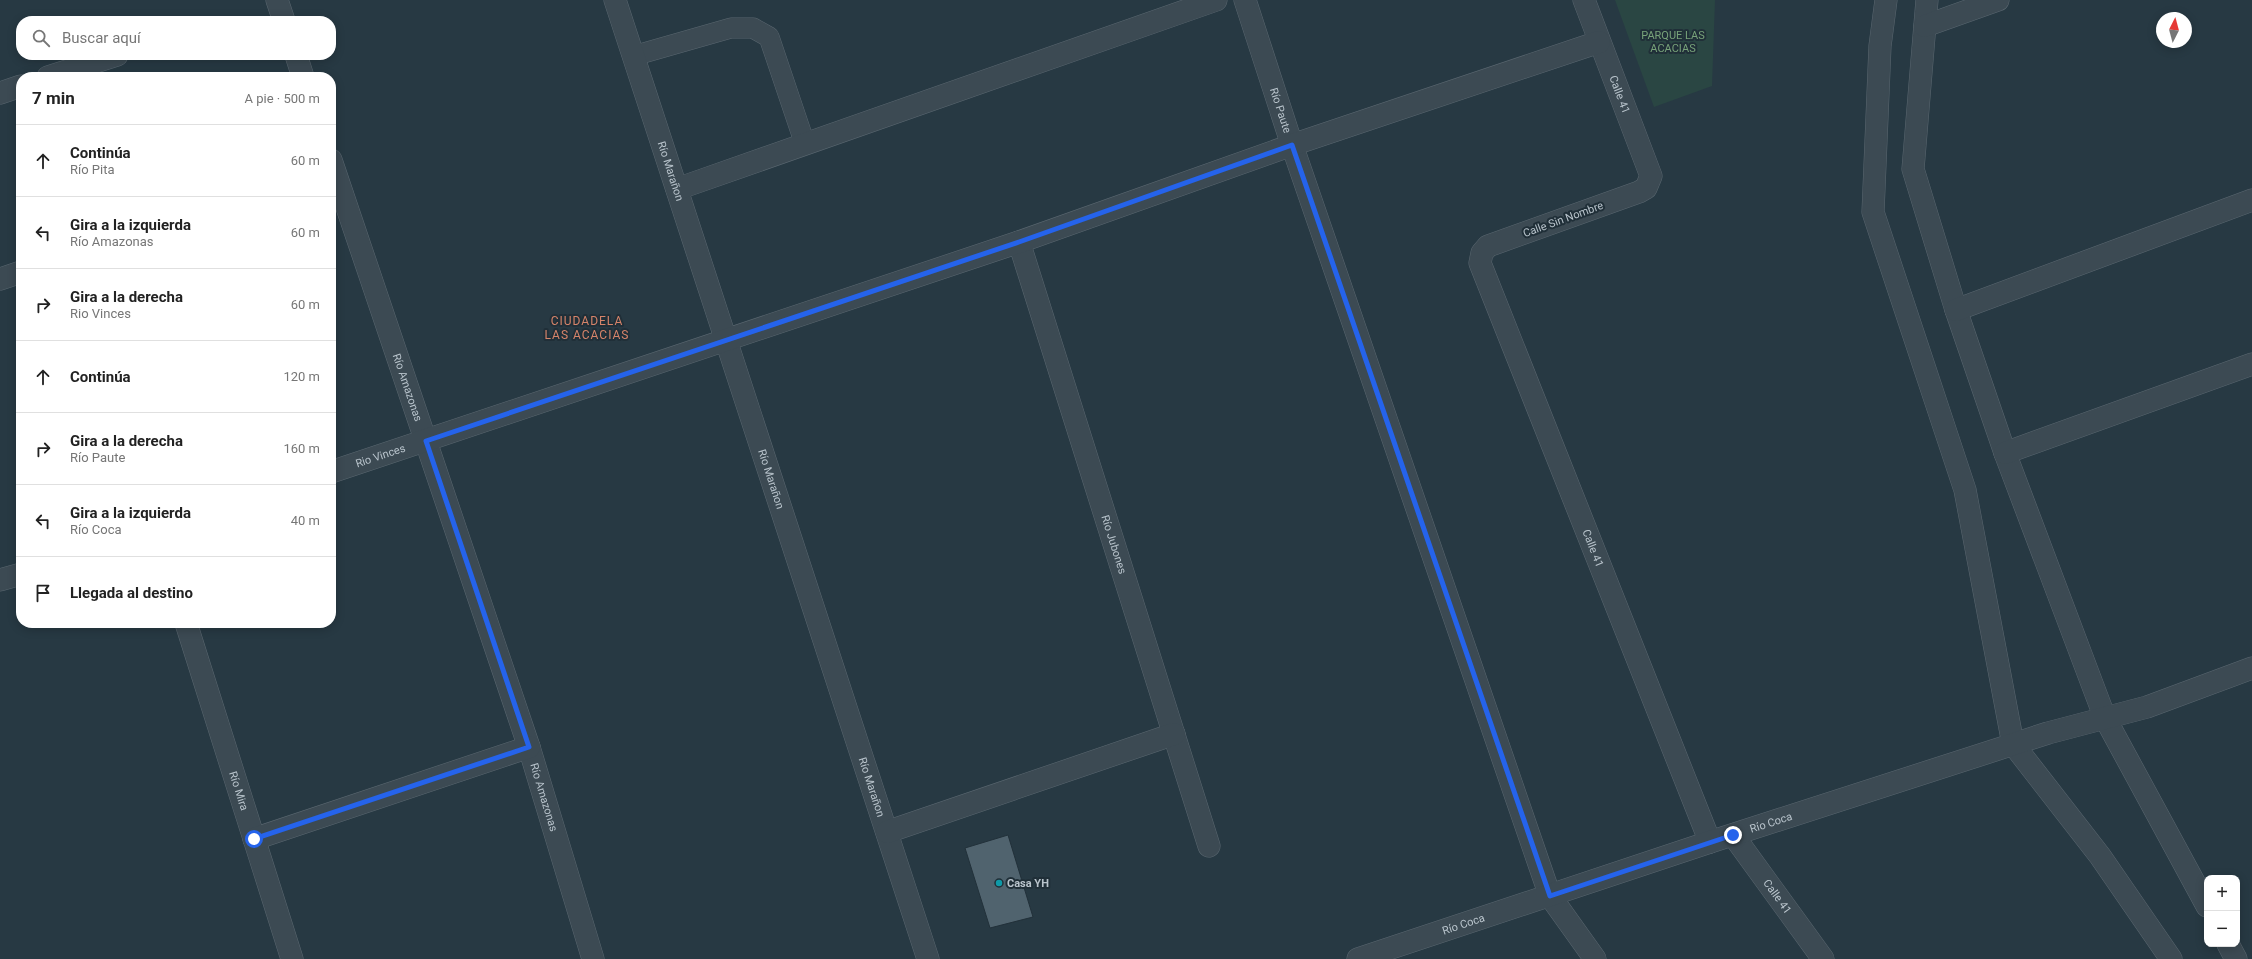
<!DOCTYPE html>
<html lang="es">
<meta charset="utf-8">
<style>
body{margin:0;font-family:Roboto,sans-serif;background:#f6f6f6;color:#222}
.controls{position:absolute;right:12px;bottom:12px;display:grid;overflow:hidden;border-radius:8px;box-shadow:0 2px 10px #0003}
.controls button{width:36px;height:36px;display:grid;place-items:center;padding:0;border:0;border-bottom:1px solid #e0e0e0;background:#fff;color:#222;font:20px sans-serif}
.compass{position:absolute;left:2156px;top:12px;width:36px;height:36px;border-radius:50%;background:#fff;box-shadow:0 2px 10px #0003;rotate:6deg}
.stop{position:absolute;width:12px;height:12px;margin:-9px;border:3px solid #2563eb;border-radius:50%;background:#fff}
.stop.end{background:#2563eb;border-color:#fff;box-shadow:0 1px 4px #0008}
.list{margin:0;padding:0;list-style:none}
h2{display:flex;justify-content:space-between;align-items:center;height:52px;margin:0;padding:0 16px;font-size:17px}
h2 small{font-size:13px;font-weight:400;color:#767676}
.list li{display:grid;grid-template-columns:26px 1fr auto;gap:12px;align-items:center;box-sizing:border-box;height:72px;padding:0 16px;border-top:1px solid #e0e0e0}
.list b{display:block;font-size:15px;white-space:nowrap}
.list p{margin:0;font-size:13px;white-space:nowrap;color:#767676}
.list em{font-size:13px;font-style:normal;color:#767676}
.icon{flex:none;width:22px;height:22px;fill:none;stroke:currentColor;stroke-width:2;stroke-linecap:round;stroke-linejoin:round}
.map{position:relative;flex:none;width:2252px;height:959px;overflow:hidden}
.search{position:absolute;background:#fff;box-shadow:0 2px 10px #0003;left:16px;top:16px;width:320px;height:44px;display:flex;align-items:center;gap:10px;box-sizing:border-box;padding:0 14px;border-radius:16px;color:#767676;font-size:15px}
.panel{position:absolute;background:#fff;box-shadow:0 2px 10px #0003;left:16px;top:72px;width:320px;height:556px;border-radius:16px}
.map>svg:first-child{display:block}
.park{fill:#2a4643}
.building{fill:#50636e;stroke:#22313a}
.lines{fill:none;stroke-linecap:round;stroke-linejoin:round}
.service-casing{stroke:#5a6770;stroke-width:21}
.minor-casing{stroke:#5a6770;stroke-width:23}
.service{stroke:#3c4a53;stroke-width:20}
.minor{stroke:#3c4a53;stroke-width:22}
.route{stroke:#2563eb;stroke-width:5}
.culture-dot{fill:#0f9aa8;stroke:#202f38;stroke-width:1.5}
.labels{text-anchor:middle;stroke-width:4;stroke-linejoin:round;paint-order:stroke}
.park-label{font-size:11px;fill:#77a279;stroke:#202f38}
.street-label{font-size:11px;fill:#b9c4cc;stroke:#202f38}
.poi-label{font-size:11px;font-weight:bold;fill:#b9c4cc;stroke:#202f38;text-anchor:start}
.neighbourhood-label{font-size:12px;letter-spacing:1px;fill:#d6846a;stroke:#202f38}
</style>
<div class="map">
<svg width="2252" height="959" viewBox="0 0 2252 959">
<rect width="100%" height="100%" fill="#273943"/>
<path class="park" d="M1615,0H1715L1712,86L1654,107Z"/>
<path class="building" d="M1008,835L1033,917L990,928L965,848Z"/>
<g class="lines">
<defs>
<path id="service" d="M633,56L731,28H753L769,37L805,144"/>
<g id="minor">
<path d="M277,0L284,21"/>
<path id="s1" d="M615,0L928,959"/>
<path id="s2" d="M1245,0L1292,145L1550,896L1595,959"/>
<path id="s3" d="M1584,0L1651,176L1646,188L1639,192L1488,246L1482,253L1480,263L1710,842"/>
<path d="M1886,0L1880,46L1873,212L1965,490L2013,744L2100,856L2171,959"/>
<path d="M1927,0L1913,169L1956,310L2005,453L2105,718L2207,906"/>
<path d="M1925,26L1998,0"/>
<path d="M296,55L303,77"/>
<path d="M48,77L117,55"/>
<path d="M0,93L21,86"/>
<path id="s4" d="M331,160L529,747L593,959"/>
<path d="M677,189L1216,0"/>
<path id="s5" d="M1019,242L1209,846"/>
<path d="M0,279L21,272"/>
<path d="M1956,310L2252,200"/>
<path d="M2005,453L2252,364"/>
<path id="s6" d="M331,472L1019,242L1292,145L1599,42"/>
<path d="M0,580L21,574"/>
<path id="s7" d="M186,623L292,959"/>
<path d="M887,832L1174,734"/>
<path id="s8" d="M1733,835L1823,959"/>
<path d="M254,839L529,747"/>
<path d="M2228,944L2236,959"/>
<path id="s9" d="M1358,959L1710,842L2048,733L2147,707L2252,668"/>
</g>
</defs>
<use href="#service" class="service-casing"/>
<use href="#minor" class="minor-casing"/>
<use href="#service" class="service"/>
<use href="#minor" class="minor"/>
</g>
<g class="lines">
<path class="route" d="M254,839L529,747L426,441L1019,242L1292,145L1550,896L1733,835"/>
</g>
<circle class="culture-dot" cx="999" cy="883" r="4"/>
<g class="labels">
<g class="park-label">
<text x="1673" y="39">PARQUE LAS<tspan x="1673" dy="13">ACACIAS</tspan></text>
</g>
<g class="street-label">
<text dy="4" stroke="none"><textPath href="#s3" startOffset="101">Calle 41</textPath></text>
<text dy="4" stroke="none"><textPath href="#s2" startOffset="116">Río Paute</textPath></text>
<text dy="4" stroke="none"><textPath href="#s1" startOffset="180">Río Marañon</textPath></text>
<text transform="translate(1563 219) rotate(-20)" y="4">Calle Sin Nombre</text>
<text dy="4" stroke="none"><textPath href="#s4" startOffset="240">Río Amazonas</textPath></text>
<text dy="4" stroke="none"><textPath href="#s6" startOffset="52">Rio Vinces</textPath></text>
<text dy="4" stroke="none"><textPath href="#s1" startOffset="504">Río Marañon</textPath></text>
<text dy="4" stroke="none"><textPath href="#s5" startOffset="317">Río Jubones</textPath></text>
<text dy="4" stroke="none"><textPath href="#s3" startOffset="696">Calle 41</textPath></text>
<text dy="4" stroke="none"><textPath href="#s1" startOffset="828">Río Marañon</textPath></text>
<text dy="4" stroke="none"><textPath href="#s7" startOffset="176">Río Mira</textPath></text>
<text dy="4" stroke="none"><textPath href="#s4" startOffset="672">Río Amazonas</textPath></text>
<text dy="4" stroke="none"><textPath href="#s9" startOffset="435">Río Coca</textPath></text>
<text dy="4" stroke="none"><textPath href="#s8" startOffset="76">Calle 41</textPath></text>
<text dy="4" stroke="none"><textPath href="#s9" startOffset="111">Río Coca</textPath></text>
</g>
<g class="poi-label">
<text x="1007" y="887">Casa YH</text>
</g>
<g class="neighbourhood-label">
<text x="587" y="325">CIUDADELA<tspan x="587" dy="14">LAS ACACIAS</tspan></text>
</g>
</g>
</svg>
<div class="controls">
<button>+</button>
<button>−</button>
</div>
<svg class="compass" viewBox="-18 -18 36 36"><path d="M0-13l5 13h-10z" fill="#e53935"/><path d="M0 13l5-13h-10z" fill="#767676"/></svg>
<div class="stop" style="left:254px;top:839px"></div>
<div class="stop end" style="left:1733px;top:835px"></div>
<div class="search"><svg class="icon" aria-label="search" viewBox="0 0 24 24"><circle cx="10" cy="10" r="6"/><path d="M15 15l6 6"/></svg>Buscar aquí</div>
<section class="panel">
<h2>7 min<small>A pie · 500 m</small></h2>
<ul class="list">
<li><svg class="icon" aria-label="ahead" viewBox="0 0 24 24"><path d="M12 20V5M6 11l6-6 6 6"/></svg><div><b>Continúa</b><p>Río Pita</p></div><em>60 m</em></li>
<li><svg class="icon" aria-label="left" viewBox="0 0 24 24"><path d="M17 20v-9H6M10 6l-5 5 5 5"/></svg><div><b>Gira a la izquierda</b><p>Río Amazonas</p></div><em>60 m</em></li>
<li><svg class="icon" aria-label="right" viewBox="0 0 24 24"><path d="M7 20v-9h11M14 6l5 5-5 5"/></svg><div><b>Gira a la derecha</b><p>Rio Vinces</p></div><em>60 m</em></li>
<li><svg class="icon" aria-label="ahead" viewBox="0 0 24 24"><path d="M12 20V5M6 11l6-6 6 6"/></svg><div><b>Continúa</b></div><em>120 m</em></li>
<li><svg class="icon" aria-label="right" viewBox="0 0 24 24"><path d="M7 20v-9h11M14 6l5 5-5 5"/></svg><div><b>Gira a la derecha</b><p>Río Paute</p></div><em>160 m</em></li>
<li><svg class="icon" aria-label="left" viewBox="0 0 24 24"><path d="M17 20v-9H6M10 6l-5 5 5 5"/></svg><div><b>Gira a la izquierda</b><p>Río Coca</p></div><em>40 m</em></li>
<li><svg class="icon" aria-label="arrive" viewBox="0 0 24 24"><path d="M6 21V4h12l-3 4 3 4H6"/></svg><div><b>Llegada al destino</b></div></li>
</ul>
</section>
</div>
